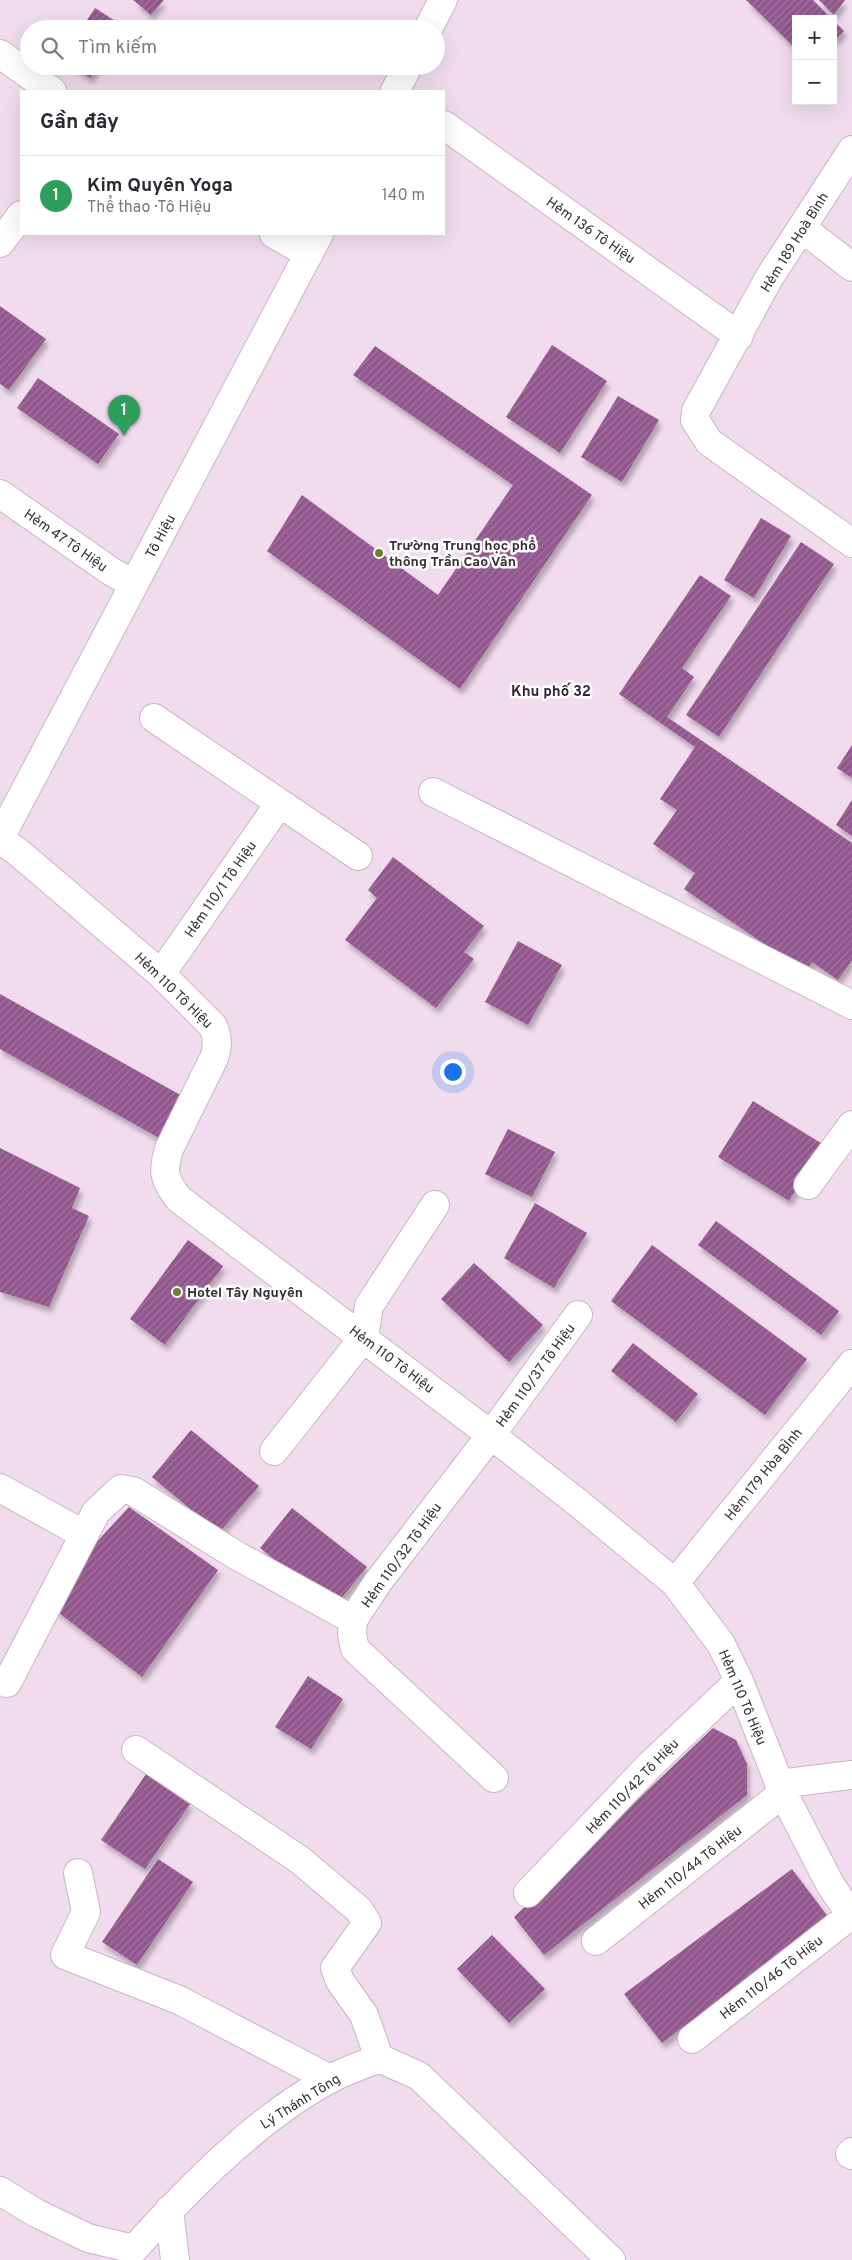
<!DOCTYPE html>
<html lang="vi">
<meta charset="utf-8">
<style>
body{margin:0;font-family:Overpass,sans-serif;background:#f2f2f3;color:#2b2b33}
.controls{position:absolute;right:15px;top:15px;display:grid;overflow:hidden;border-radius:0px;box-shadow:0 5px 20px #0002}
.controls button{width:45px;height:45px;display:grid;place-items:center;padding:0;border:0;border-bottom:1px solid #e1e1e2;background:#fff;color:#2b2b33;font:25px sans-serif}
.you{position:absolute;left:452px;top:1071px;width:18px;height:18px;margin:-12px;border:4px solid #fff;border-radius:50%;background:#1a73e8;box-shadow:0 0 0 8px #1a73e833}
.badge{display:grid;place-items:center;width:32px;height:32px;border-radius:50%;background:#1a73e8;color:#fff;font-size:16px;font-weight:700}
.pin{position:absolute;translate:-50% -41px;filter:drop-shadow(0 1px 2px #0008)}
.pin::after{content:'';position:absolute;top:26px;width:18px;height:15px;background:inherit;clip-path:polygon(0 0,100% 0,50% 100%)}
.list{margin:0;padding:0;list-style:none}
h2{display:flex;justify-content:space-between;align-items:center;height:65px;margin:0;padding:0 20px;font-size:21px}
h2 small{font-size:16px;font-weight:400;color:#7c7c81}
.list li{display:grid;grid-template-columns:32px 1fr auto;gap:15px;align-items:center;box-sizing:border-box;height:80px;padding:0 20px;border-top:1px solid #e1e1e2}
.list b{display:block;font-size:19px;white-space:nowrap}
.list p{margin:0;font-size:16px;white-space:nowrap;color:#7c7c81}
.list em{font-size:16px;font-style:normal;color:#7c7c81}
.icon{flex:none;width:28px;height:28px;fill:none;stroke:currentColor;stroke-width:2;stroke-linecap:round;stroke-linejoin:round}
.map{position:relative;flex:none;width:852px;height:2260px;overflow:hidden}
.search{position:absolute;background:#fff;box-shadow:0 5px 20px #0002;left:20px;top:20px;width:425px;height:55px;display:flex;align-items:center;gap:12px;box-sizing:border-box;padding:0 18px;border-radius:28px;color:#7c7c81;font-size:19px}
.panel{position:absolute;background:#fff;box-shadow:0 5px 20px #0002;left:20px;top:90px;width:425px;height:145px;border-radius:0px}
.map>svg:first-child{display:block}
.building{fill:url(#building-hatch);filter:url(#shadow)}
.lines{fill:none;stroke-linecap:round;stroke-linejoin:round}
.minor-casing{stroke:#c9b4c6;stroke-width:30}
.minor{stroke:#fff;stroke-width:28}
.poi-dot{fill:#6f8130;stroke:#fff;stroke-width:2}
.labels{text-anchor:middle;stroke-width:5;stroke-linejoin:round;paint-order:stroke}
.street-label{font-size:14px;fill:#362e35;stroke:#fff}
.poi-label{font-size:14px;font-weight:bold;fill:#362e35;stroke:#fff;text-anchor:start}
.neighbourhood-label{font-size:15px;font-weight:bold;fill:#352533;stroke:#fff}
</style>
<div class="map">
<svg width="852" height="2260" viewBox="0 0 852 2260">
<defs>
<pattern id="building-hatch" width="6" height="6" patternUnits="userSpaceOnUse" patternTransform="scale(1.25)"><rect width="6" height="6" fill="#93568e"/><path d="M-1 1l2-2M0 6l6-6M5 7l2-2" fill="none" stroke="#a1769e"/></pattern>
<filter id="shadow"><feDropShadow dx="3" dy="5.5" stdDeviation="2.5" flood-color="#0004"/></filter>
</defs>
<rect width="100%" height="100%" fill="#f1dcee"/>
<path class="building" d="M133,0H164L151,15Z
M746,0H813L832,19H796V49Z
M819,0H845L834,15Z
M95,8L123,26L122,29H81Z
M833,20L844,31L833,42Z
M72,66H98L90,78Z
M0,306L46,339L9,390L0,384Z
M552,345L607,381L560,453L506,417Z
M375,346L592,495L460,689L267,551L302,495L438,595L513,485L353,375Z
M38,378L119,434L98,464L17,408Z
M618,396L659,420L622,482L581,457Z
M761,518L791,536L754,598L724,580Z
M801,542L834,564L719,737L686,715Z
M700,575L731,596L682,668L694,677L667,717L852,843V960L838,980L812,962L805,972L684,889L695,873L653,844L677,810L660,799L695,747L619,694Z
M852,745V778L837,768Z
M852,800V836L836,825Z
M393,857L484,926L464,952L474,959L436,1008L345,940L377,898L368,890Z
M518,941L562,965L528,1025L485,1002Z
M0,994L184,1097L161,1139L0,1049Z
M753,1101L824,1145L789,1201L718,1157Z
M508,1129L555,1152L532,1197L485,1174Z
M0,1148L80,1188L72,1208L89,1216L49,1307L0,1292Z
M535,1203L587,1233L554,1288L504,1258Z
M716,1221L839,1311L821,1335L698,1245Z
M188,1240L223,1266L165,1345L130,1319Z
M652,1245L807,1359L765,1415L611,1301Z
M474,1263L543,1325L509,1362L441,1299Z
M633,1343L698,1394L676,1422L611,1371Z
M191,1430L259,1486L219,1533L152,1477Z
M129,1507L218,1570L142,1677L54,1609L81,1559Z
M292,1508L367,1567L334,1607L260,1548Z
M308,1676L343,1699L311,1749L275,1727Z
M713,1728L736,1740L747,1764V1795L544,1955L514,1917Z
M146,1774L190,1804L145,1869L101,1840Z
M158,1859L193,1882L137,1965L102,1942Z
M792,1869L829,1918L662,2043L624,1994Z
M492,1935L545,1989L509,2023L457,1969Z"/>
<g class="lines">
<defs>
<path id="minor" d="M428,29L443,0
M0,54L52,91
M395,91L408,66
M444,125L739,336
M852,150L769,278L696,411L695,420L709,442L852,543
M802,228L852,267
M274,234L309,254
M0,243L21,215
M0,494L112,572L134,584
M154,718L358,856
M433,792L852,1005
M0,838L319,234
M0,839L19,853L161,974L213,1026C218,1038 218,1046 214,1058L169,1149C162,1172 164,1180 179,1199L491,1435L577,1502L675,1583L721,1644L739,1681L783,1793L830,1884L852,1917
M161,974L279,804
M808,1185L852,1125
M274,1451L364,1337L369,1306L435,1205
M0,1488L83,1534
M675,1583L852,1364
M7,1683L96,1512L121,1489L133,1491L234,1554L353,1620
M136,1750L300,1860L359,1910L367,1923L335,1968L340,1981L364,2015L379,2058
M494,1778L355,1649L352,1634L353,1620L378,1582L491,1435L578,1315
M779,1784L852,1775
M78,1873L86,1912L65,1955L179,2000L330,2079
M528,1893L649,1766L739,1681
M596,1941L783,1793
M692,2039L851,1915
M852,2152L850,2154L852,2155
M0,2191L36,2213L88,2238L134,2249C189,2188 257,2118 330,2079C345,2071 363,2065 379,2058L419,2076L611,2260
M169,2210L175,2260"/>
</defs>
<use href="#minor" class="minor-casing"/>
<use href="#minor" class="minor"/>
</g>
<g class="poi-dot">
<circle cx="379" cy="553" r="5"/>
<circle cx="177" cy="1292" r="5"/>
</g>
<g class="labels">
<g class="street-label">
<text transform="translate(591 230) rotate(35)" y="5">Hẻm 136 Tô Hiệu</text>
<text transform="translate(794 242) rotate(-58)" y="5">Hẻm 189 Hoà Bình</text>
<text transform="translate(160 536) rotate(-62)" y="5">Tô Hiệu</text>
<text transform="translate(66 540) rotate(35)" y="5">Hẻm 47 Tô Hiệu</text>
<text transform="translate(220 889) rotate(-55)" y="5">Hẻm 110/1 Tô Hiệu</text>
<text transform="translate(174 990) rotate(44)" y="5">Hẻm 110 Tô Hiệu</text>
<text transform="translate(392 1359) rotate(37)" y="5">Hẻm 110 Tô Hiệu</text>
<text transform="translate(535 1375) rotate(-54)" y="5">Hẻm 110/37 Tô Hiệu</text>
<text transform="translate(763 1474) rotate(-51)" y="5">Hẻm 179 Hòa BÌnh</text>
<text transform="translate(401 1555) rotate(-54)" y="5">Hẻm 110/32 Tô Hiệu</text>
<text transform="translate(743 1697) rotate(67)" y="5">Hẻm 110 Tô Hiệu</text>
<text transform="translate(632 1786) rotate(-46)" y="5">Hẻm 110/42 Tô Hiệu</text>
<text transform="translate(690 1867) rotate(-38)" y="5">Hẻm 110/44 Tô Hiệu</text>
<text transform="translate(771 1977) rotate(-38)" y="5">Hẻm 110/46 Tô Hiệu</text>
<text transform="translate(300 2101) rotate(-32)" y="5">Lý Thánh Tông</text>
</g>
<g class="poi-label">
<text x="389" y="550">Trường Trung học phổ<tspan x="389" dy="16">thông Trần Cao Vân</tspan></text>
<text x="187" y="1297">Hotel Tây Nguyên</text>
</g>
<g class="neighbourhood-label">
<text x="551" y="696">Khu phố 32</text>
</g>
</g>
</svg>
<div class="controls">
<button>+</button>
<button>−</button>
</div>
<div class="you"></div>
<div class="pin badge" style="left:124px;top:436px;background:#2e9e5b">1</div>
<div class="search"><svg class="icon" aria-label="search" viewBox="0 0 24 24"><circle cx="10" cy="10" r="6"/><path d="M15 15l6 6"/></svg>Tìm kiếm</div>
<section class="panel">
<h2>Gần đây<small></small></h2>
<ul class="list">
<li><span class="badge" style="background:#2e9e5b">1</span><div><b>Kim Quyên Yoga</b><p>Thể thao · Tô Hiệu</p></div><em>140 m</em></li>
</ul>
</section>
</div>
